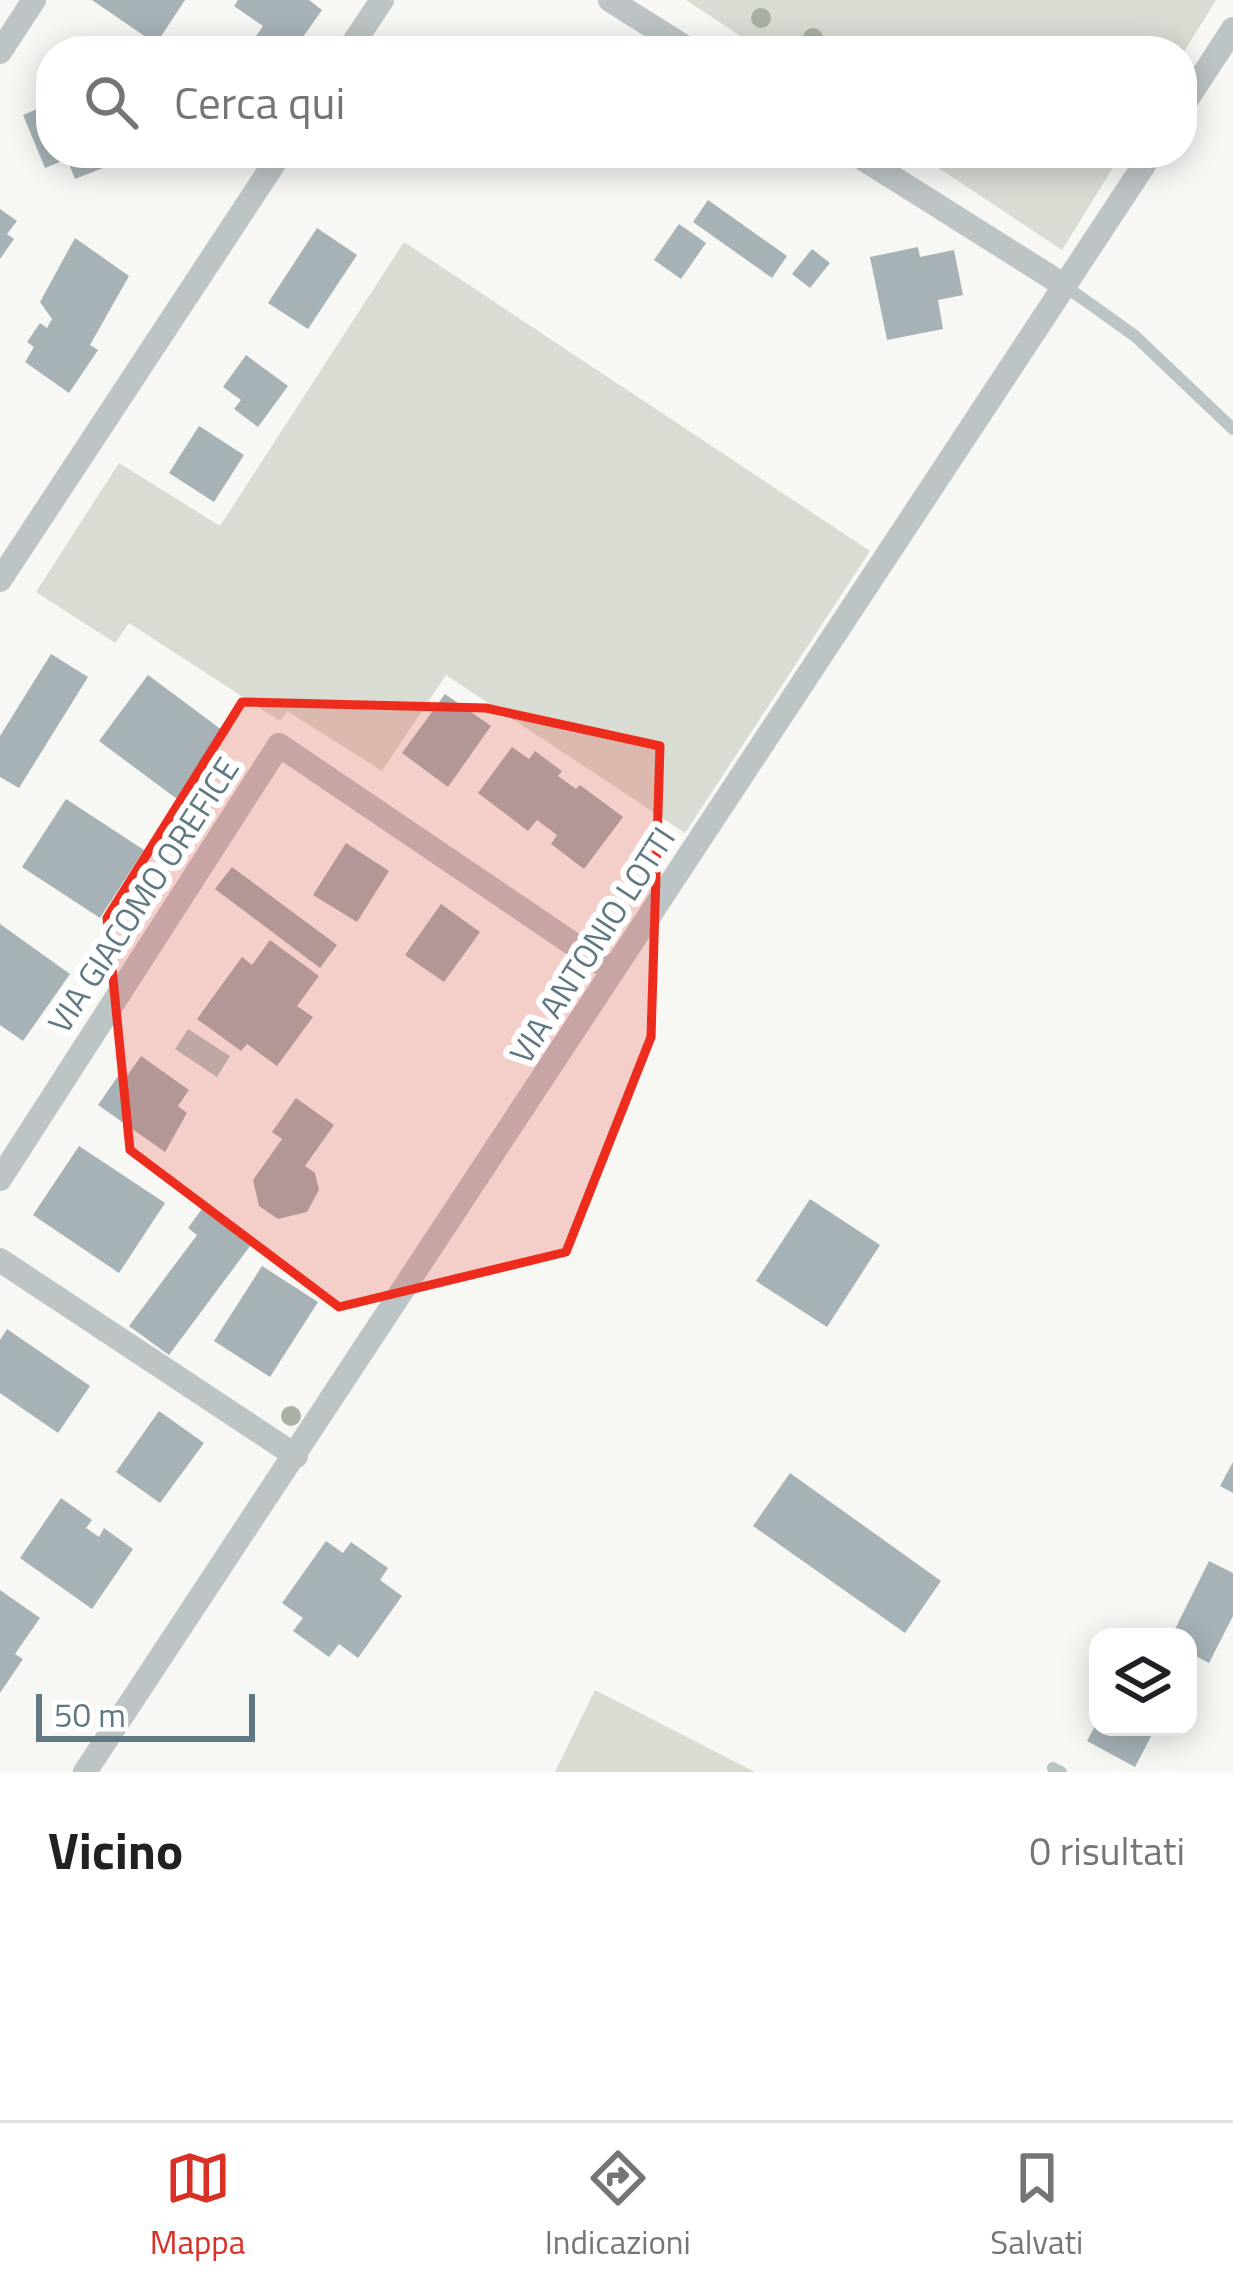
<!DOCTYPE html>
<html lang="it">
<style>
body{margin:0;font-family:"Titillium Web",sans-serif;background:#f6f6f6;color:#202124}
.controls{position:absolute;right:36px;bottom:36px;display:grid;overflow:hidden;border-radius:24px;box-shadow:0 6px 30px #0003}
.controls button{width:108px;height:108px;display:grid;place-items:center;padding:0;border:0;border-bottom:3px solid #e0e0e0;background:#fff;color:#202124;font:60px sans-serif}
.scale{position:absolute;left:36px;bottom:30px;width:219px;box-sizing:border-box;padding-left:12px;border:6px solid #607881;border-top:0;font-size:33px;line-height:42px;white-space:nowrap;color:#607881;-webkit-text-stroke:9px #fff;paint-order:stroke}
.list{margin:0;padding:0;list-style:none}
h2{display:flex;justify-content:space-between;align-items:center;height:156px;margin:0;padding:0 48px;font-size:51px}
h2 small{font-size:39px;font-weight:400;color:#757577}
.icon{flex:none;width:66px;height:66px;fill:none;stroke:currentColor;stroke-width:2;stroke-linecap:round;stroke-linejoin:round}
.map{position:relative;flex:none;width:1233px;height:1772px;overflow:hidden}
.search{position:absolute;background:#fff;box-shadow:0 6px 30px #0003;left:36px;right:36px;top:36px;height:132px;display:flex;align-items:center;gap:30px;box-sizing:border-box;padding:0 42px;border-radius:48px;color:#757577;font-size:45px}
.sheet{height:348px;background:#fff}
nav{display:flex;justify-content:space-around;align-items:center;box-sizing:border-box;height:168px;border-top:3px solid #e0e0e0;background:#fff;font-size:33px;color:#757577}
nav a{display:grid;justify-items:center;gap:6px}
nav .on{color:#d93025}
.map>svg:first-child{display:block}
.green{fill:#d8dcd3}
.water{fill:#b5c6c8}
.building{fill:#a6b2b6}
.lines{fill:none;stroke-linecap:round;stroke-linejoin:round}
.service{stroke:#bdc4c6;stroke-width:12}
.minor{stroke:#bdc4c6;stroke-width:24}
.tree{fill:#a8b1a3}
.marked{fill:#ed2c1e;fill-opacity:0.2;stroke:#ed2c1e;stroke-width:9;stroke-linejoin:round}
.labels{text-anchor:middle;stroke-width:12;stroke-linejoin:round;paint-order:stroke}
.street-label{font-size:33px;fill:#607881;stroke:#fff}
</style>
<div class="map">
<svg width="1233" height="1772" viewBox="0 0 1233 1772">
<rect width="100%" height="100%" fill="#f7f7f4"/>
<path class="green" d="M686,0H1216L1182,55V51H763Z
M916,153H1122L1062,250Z
M404,242L870,551L685,833L446,675L382,771L287,711L280,721L129,623L115,643L36,592L119,463L220,526Z
M595,1690L755,1772H555Z"/>
<path class="water" d="M188,1029L230,1056L217,1077L175,1049Z"/>
<path class="building" d="M92,0H185L156,44Z
M238,0H309L322,10L293,51H246L263,26L234,6Z
M215,37L234,51H205Z
M51,91V153H103L108,166L75,179L67,159L45,168L23,115L42,107L38,97Z
M708,200L787,256L772,278L693,222Z
M0,209L17,221L7,234L14,239L0,259Z
M679,224L706,243L681,279L654,260Z
M317,228L357,255L308,329L268,303Z
M75,238L129,276L90,345L98,350L69,393L25,362L34,347L27,342L40,323L47,328L52,319L40,302Z
M918,247L920,257L954,250L963,295L938,300L943,329L887,340L870,257Z
M812,249L830,263L810,288L792,274Z
M246,355L288,386L258,427L234,409L241,400L223,387Z
M199,426L244,455L214,502L169,473Z
M51,654L88,677L19,788L0,777V736Z
M148,675L226,733L177,799L99,741Z
M445,694L491,726L448,787L402,753Z
M512,747L529,759L535,751L562,771L558,776L576,789L580,785L623,817L584,869L551,844L557,835L537,820L528,831L478,793Z
M66,799L144,850L100,918L22,867Z
M346,843L389,871L357,922L313,895Z
M232,867L337,945L320,968L215,889Z
M441,904L480,932L444,982L405,955Z
M0,924L70,974L23,1041L0,1025Z
M270,940L319,976L297,1006L313,1017L277,1066L247,1044L241,1051L197,1019L242,957L252,965Z
M141,1056L189,1090L178,1106L187,1113L165,1152L98,1105L121,1072L127,1076Z
M296,1098L334,1125L305,1166L315,1173L319,1190L307,1212L278,1219L259,1206L253,1180L282,1139L272,1132Z
M79,1146L165,1203L119,1273L33,1215Z
M810,1199L880,1245L827,1327L756,1281Z
M204,1206L253,1242L169,1355L129,1326L197,1235L188,1228Z
M262,1266L318,1302L270,1377L214,1341Z
M7,1329L90,1386L58,1433L0,1393V1340Z
M159,1411L204,1443L160,1503L116,1472Z
M1233,1462V1493L1220,1486Z
M790,1473L941,1581L905,1633L753,1526Z
M61,1498L92,1520L86,1528L99,1537L104,1528L133,1549L92,1609L20,1558Z
M326,1541L343,1553L351,1542L388,1568L380,1580L402,1596L358,1658L339,1644L329,1657L293,1631L303,1618L282,1603Z
M1209,1561L1233,1573V1616L1209,1663L1188,1652V1637H1171Z
M0,1590L40,1618L15,1654L23,1659L0,1693Z
M1098,1720V1727H1156L1135,1767L1087,1741Z"/>
<g class="lines">
<path class="service" d="M1065,286L1135,336L1233,429
M1053,1768L1061,1772"/>
<path class="minor" d="M610,0L691,51
M348,51L382,0
M0,52L34,0
M1182,107L1233,29
M854,153L1065,286
M0,580L281,153
M0,1179L279,745L613,971
M0,1260L296,1456
M85,1772L1152,153"/>
</g>
<g class="tree">
<circle cx="761" cy="18" r="10"/>
<circle cx="813" cy="38" r="10"/>
<circle cx="291" cy="1416" r="10"/>
</g>
<path class="marked" d="M242,702L486,708L660,746L651,1037L566,1252L339,1307L130,1150L107,918Z"/>
<g class="labels">
<g class="street-label">
<text transform="translate(143 895) rotate(-57)" y="12">VIA GIACOMO OREFICE</text>
<text transform="translate(592 945) rotate(-57)" y="12">VIA ANTONIO LOTTI</text>
</g>
</g>
</svg>
<div class="controls">
<button><svg class="icon" aria-label="layers" viewBox="0 0 24 24"><path d="M12 4l9 5-9 5-9-5zM3 14l9 5 9-5"/></svg></button>
</div>
<div class="scale">50 m</div>
<div class="search"><svg class="icon" aria-label="search" viewBox="0 0 24 24"><circle cx="10" cy="10" r="6"/><path d="M15 15l6 6"/></svg>Cerca qui</div>
</div>
<section class="sheet">
<h2>Vicino<small>0 risultati</small></h2>
<ul class="list">
</ul>
</section>
<nav>
<a class="on"><svg class="icon" aria-label="map" viewBox="0 0 24 24"><path d="M3 6l6-2 6 2 6-2v14l-6 2-6-2-6 2zM9 4v14M15 6v14"/></svg>Mappa</a>
<a><svg class="icon" aria-label="directions" viewBox="0 0 24 24"><path d="M12 3l9 9-9 9-9-9zM9 14v-3h6M13 9l2 2-2 2"/></svg>Indicazioni</a>
<a><svg class="icon" aria-label="saved" viewBox="0 0 24 24"><path d="M7 4h10v16l-5-4-5 4z"/></svg>Salvati</a>
</nav>
